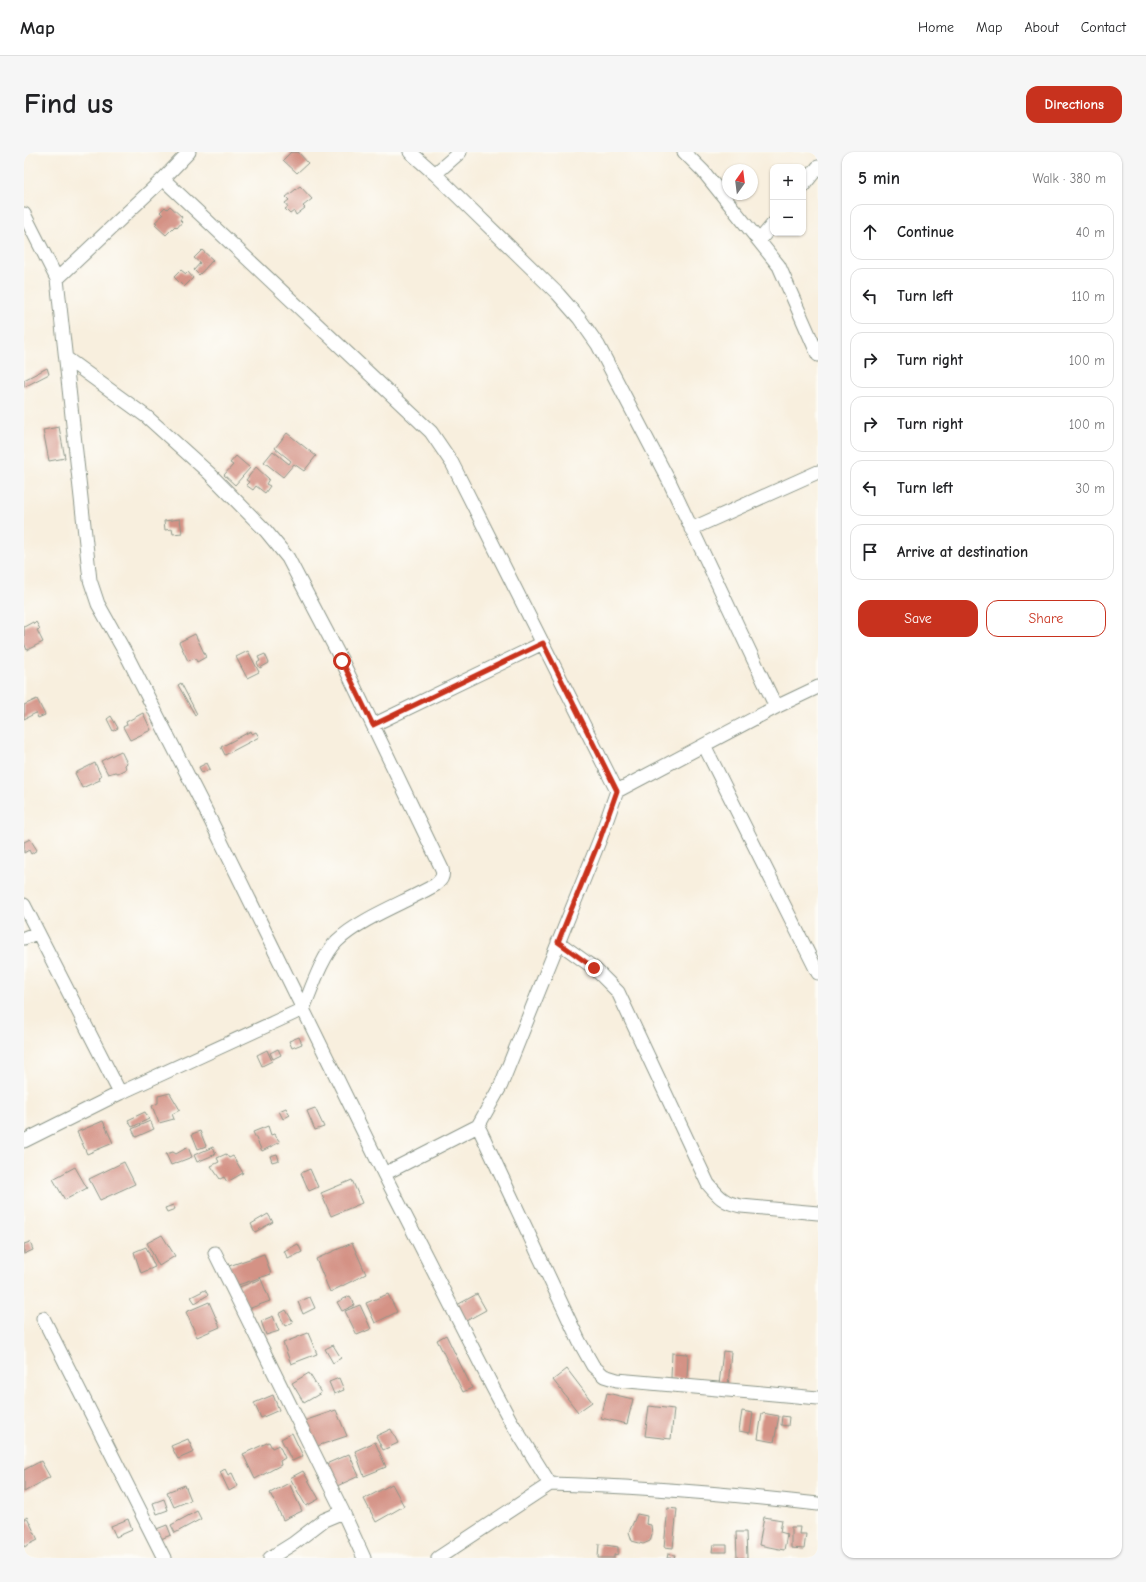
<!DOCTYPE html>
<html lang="en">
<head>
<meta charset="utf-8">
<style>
	:root { --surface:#fff; --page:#f6f6f6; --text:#202124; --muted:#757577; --line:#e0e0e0; --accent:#c8321e }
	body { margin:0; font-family:"Comic Neue",sans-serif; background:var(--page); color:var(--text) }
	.controls { position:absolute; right:12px; top:12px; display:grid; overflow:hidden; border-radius:8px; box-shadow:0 1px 3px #0004 }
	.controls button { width:36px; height:36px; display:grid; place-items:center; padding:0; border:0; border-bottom:1px solid var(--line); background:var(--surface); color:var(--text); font:20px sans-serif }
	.compass { position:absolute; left:698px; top:12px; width:36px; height:36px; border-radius:50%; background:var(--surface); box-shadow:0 1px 3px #0004; rotate:14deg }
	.stop { position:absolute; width:12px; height:12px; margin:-9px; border:3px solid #c8321e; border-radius:50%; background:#fff }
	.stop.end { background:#c8321e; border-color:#fff; box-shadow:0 1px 4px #0008 }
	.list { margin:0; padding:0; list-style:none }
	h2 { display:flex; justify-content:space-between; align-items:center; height:52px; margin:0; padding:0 16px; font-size:17px }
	h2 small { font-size:13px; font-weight:400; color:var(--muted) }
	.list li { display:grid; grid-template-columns:26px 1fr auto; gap:12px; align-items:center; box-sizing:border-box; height:56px; margin:0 8px 8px; padding:0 8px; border:1px solid var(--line); border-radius:12px }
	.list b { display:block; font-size:15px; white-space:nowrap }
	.list em { font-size:13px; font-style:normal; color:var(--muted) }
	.actions { display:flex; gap:8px; padding:12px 16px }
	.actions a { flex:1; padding:9px 0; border:1px solid var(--accent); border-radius:12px; text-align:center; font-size:14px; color:var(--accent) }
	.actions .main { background:var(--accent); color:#fff }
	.icon { flex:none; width:22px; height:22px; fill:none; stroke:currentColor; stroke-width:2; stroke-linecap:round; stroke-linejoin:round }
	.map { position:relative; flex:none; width:794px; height:1406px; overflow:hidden; border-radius:12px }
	header { display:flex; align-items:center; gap:24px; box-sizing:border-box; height:56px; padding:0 20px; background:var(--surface); border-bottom:1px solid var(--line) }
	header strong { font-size:19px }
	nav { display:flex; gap:22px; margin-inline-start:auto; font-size:14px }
	.intro { display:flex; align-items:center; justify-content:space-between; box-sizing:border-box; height:96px; padding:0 24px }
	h1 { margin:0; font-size:28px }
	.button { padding:10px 18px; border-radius:12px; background:var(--accent); color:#fff; font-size:14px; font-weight:700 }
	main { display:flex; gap:24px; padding:0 24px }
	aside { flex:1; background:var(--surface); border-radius:12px; box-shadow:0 1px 3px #0004 }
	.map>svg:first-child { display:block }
	.building { fill:#d49285 }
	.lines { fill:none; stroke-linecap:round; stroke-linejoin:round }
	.minor-casing { stroke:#8c9689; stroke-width:15 }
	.minor { stroke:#fff; stroke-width:13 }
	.route { stroke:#c8321e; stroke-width:5 }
</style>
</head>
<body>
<header>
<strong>Map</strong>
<nav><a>Home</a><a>Map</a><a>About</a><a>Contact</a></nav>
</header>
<div class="intro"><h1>Find us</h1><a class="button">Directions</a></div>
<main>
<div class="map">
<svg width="794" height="1406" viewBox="0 0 794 1406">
	<rect width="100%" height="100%" fill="#fdfcf7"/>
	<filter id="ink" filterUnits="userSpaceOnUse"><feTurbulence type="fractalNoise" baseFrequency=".025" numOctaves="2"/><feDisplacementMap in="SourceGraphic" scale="8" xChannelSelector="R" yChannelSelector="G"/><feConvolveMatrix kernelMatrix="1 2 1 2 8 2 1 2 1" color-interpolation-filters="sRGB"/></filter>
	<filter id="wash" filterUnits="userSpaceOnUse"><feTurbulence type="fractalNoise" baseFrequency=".012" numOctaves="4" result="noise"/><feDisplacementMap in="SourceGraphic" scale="16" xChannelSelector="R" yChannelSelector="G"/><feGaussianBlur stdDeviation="0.9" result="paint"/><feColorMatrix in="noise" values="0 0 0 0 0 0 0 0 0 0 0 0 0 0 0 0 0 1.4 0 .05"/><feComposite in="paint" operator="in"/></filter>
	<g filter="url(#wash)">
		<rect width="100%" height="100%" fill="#f8efde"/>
		<g id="blocks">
			<path class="building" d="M267 0H274L284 11 273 21 259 8Z
				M276 34 288 47 279 54 281 56 272 63 270 59 266 62 261 57 264 55 261 51 265 48 262 45Z
				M146 54 158 65 156 68 158 70 153 76 151 74 142 83 131 73 133 71 131 70 139 63 136 60 141 55 143 57Z
				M178 98 189 108 175 123 170 118 176 111 170 106Z
				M157 118 162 122 164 120 169 126 160 135 150 125Z
				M23 216 25 222 0 235V228Z
				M35 275 41 306 25 309 19 278Z
				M263 281 292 304 280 319 270 312 259 325 240 310 249 299 265 312 267 309 251 296Z
				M212 304 226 316 211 333 200 323 209 313 206 311Z
				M232 315 245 327 242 332 246 334 241 341 232 334 229 338 222 333 225 330 222 328Z
				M156 367 158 381 149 382 148 377 141 378 140 369Z
				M9 470 10 472 12 470 16 477 13 478 19 490 3 498 0 491V475Z
				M171 482 182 505 173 510 171 506 164 509 155 490Z
				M224 499 235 520 223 526 212 505Z
				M241 502 245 511 236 516 233 511 236 509 234 505Z
				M157 531 173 562 171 563 154 533Z
				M13 547 21 563 14 566 12 561 0 567V553Z
				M119 561 127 578 106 588 99 575 103 573 102 570Z
				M87 564 94 576 89 579 83 567Z
				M227 579 228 582 232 580 235 585 201 603 197 595Z
				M97 599 103 611 101 613 102 617 94 621 91 620 84 622 77 609Z
				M71 611 77 624 75 625 76 628 58 636 51 621Z
				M183 611 186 617 178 621 175 615Z
				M6 687 13 698 7 702 5 698 0 701V690Z
				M275 885 278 892 268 896 265 889Z
				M254 897 257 903 249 907 246 901Z
				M243 898 248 909 238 914 233 903Z
				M146 941 156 958 148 962 150 967 135 971 128 954 134 951V944Z
				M262 956 266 963 259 967 255 959Z
				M291 956 300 975 291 978 283 959Z
				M121 960 125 967 108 975 104 968Z
				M79 969 89 991 63 1002 53 980Z
				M126 969 130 977 112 985 108 977Z
				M244 974 247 983 250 982 256 990 238 999 229 980Z
				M176 979 182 994 174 997 168 982Z
				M164 995 168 1005 147 1013 142 1002 149 1000 152 1002Z
				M189 995 192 1002 173 1010 170 1003Z
				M202 1002 205 1006 209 1004 219 1021 203 1030 200 1025 196 1027 187 1014 195 1010 193 1006Z
				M253 1002 255 1008 248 1010 246 1004Z
				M100 1010 111 1032 76 1048 65 1027Z
				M51 1015 63 1036 41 1048 29 1027Z
				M286 1017 294 1035 285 1039 277 1021Z
				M328 1028 338 1051 307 1064 297 1041Z
				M149 1053 151 1057 143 1060 141 1056Z
				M244 1062 249 1070 231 1080 227 1072Z
				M138 1083 151 1104 135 1114 123 1091Z
				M6 1090 9 1098 0 1102V1092Z
				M328 1091 342 1122 306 1140 292 1107Z
				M274 1092 278 1100 264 1107 260 1099Z
				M122 1095 131 1115 117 1121 110 1100Z
				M240 1102 247 1122 211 1134 205 1114Z
				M237 1127 246 1149 224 1157 215 1135Z
				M181 1138 184 1143 171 1151 167 1145Z
				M364 1142 373 1160 351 1171 342 1151Z
				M453 1142 462 1158 442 1169 433 1153Z
				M326 1144 331 1153 318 1159 313 1150Z
				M286 1145 291 1156 279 1162 274 1150Z
				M185 1150 196 1175 173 1185 162 1160Z
				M336 1153 347 1177 333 1183 321 1159Z
				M262 1158 269 1170 261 1174 255 1162Z
				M249 1164 255 1179 242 1183 237 1169Z
				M284 1181 293 1202 267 1212 259 1191Z
				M422 1183 448 1236 439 1240 413 1188Z
				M309 1193 317 1206 309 1211 301 1197Z
				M699 1199 707 1200 704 1234 695 1233Z
				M648 1201 664 1202 663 1227 647 1226Z
				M543 1217 568 1250 554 1260 529 1228Z
				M285 1221 297 1241 280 1251 268 1231Z
				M315 1226 320 1238 310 1242 305 1230Z
				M583 1241 609 1247 603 1272 577 1266Z
				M249 1243 255 1258 237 1266 230 1251Z
				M625 1254 650 1257 647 1287 621 1284Z
				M312 1258 323 1284 290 1295 280 1269Z
				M718 1259 729 1261 726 1281 715 1279Z
				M738 1261 755 1264 750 1290 734 1287Z
				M758 1264 765 1265 764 1274 757 1273Z
				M367 1277 374 1291 359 1298 352 1284Z
				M268 1281 279 1304 268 1309 257 1287Z
				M164 1287 170 1300 154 1307 147 1294Z
				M245 1290 248 1296 255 1293 261 1306 256 1309 257 1313 231 1327 219 1302Z
				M351 1290 362 1315 340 1324 331 1299Z
				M325 1302 335 1324 313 1334 302 1312Z
				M17 1309 26 1325 0 1340V1318Z
				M201 1317 204 1323 208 1321 214 1334 205 1339 196 1320Z
				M279 1319 295 1347 282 1354 266 1326Z
				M265 1331 278 1359 259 1368 246 1341Z
				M368 1332 380 1354 352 1370 340 1347Z
				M161 1333 167 1348 150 1355 143 1340Z
				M140 1347 144 1358 133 1362 129 1351Z
				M644 1356 653 1357 649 1396 640 1395Z
				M173 1359 177 1367 151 1381 147 1373Z
				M613 1362 623 1364 622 1372 627 1373 628 1382 626 1389 619 1392 608 1389 605 1380Z
				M3 1365 14 1388 0 1395V1367Z
				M740 1365 758 1368 756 1380 763 1382 760 1398 735 1393Z
				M104 1367 108 1378 92 1385 87 1374Z
				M143 1373 147 1383 134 1388 130 1378Z
				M767 1375H776L775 1382H782L780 1397 767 1396Z
				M712 1380H722L723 1406H713Z
				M575 1392 594 1395V1402L590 1403V1406H574Z
				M689 1393H703V1400H688Z
				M644 1402 651 1403 650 1406H643Z"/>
		</g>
	</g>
	<g filter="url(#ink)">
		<use href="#blocks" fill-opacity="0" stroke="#8c9689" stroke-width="1"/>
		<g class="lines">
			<g class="minor-casing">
				<path id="minor" d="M386 0 411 22 534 142 555 166 574 193 646 331 752 555
					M660 0 679 19 755 114 794 203
					M411 22 436 0
					M139 27 407 280 428 311 593 639
					M779 34 794 15
					M0 62 33 127 66 428 74 452 102 502 186 667 279 857
					M735 89 749 72
					M33 127 139 27 165 0
					M42 206 123 265 185 321 242 379 264 406 318 509 418 717C420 725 417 728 411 733 382 750 337 766 313 789 298 804 287 838 279 857
					M667 377 794 320
					M349 573 519 491
					M680 593 794 821
					M0 753 96 941
					M0 786 13 781
					M534 790 570 816 594 840 684 1032C695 1045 700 1051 717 1054L794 1061
					M454 974 555 1189 569 1214 580 1224 593 1228 794 1246
					M0 989 96 941 279 857 360 1022 469 1236 486 1268 526 1332C616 1334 705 1342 794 1352
					M360 1022 454 974 477 933 576 687 593 639 752 555 794 535
					M191 1101 319 1360
					M19 1166 140 1406
					M246 1406 270 1391 300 1368 319 1360 340 1406
					M414 1406 526 1332"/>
			</g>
			<use href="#minor" class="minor"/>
		</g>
	</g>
	<g class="lines" filter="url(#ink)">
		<path class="route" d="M318 509 349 573 519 491 593 639 576 687 534 790 570 816"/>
	</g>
</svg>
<div class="controls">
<button>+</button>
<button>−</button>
</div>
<svg class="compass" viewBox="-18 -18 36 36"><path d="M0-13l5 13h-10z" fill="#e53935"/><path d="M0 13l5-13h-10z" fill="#757577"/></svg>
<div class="stop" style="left:318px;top:509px"></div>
<div class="stop end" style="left:570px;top:816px"></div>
</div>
<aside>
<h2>5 min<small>Walk · 380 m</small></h2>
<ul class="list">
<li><svg class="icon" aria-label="ahead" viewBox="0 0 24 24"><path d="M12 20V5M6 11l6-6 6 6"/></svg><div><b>Continue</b></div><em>40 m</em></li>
<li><svg class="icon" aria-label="left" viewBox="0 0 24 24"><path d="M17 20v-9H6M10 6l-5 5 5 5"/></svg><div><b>Turn left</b></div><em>110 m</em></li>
<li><svg class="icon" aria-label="right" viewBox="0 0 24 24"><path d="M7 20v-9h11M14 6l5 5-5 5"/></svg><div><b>Turn right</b></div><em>100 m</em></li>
<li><svg class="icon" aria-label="right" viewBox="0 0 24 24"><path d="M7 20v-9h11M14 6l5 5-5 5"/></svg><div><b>Turn right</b></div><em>100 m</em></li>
<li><svg class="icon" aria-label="left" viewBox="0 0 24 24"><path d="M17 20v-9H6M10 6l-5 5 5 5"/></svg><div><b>Turn left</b></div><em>30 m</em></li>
<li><svg class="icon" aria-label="arrive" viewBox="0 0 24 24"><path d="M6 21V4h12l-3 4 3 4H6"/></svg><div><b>Arrive at destination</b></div></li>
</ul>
<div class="actions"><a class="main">Save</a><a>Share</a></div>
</aside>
</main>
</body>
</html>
